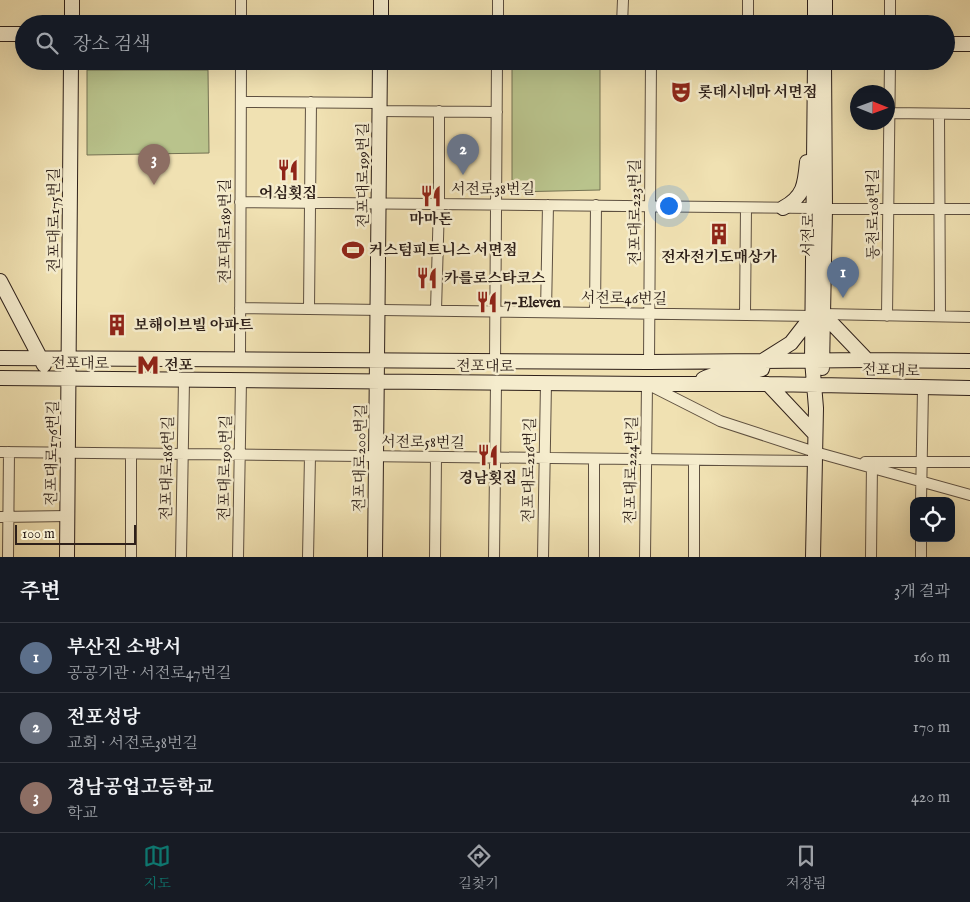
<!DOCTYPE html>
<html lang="ko">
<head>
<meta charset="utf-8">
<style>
	:root { --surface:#171b24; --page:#242831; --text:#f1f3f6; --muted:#9ea1a6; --line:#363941; --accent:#0f766e }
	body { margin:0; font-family:"IM FELL English","Noto Serif KR",serif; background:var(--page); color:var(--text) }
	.controls { position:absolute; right:15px; bottom:15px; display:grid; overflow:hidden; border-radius:10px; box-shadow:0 5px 20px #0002 }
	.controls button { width:45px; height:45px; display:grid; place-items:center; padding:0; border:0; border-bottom:1px solid var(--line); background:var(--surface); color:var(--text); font:25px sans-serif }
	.compass { position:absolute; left:850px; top:85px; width:45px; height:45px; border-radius:50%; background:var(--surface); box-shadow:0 5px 20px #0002; rotate:91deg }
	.scale { position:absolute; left:15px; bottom:12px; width:121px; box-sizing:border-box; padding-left:5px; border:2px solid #2e201a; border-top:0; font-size:14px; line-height:18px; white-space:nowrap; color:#2e201a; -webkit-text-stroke:4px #f5eccd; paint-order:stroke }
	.you { position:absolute; left:668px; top:205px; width:18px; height:18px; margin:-12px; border:4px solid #fff; border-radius:50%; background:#1a73e8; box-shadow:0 0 0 8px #1a73e833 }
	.badge { display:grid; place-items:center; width:32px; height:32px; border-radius:50%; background:var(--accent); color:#fff; font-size:16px; font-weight:700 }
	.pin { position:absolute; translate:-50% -41px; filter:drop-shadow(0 1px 2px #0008) }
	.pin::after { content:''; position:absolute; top:26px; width:18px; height:15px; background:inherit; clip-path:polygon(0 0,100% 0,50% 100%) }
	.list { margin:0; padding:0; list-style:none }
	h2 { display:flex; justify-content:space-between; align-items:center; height:65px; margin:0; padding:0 20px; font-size:21px }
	h2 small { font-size:16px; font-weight:400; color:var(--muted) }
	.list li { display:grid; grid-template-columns:32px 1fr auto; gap:15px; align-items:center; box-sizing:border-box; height:70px; padding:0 20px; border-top:1px solid var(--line) }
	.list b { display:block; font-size:19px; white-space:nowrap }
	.list p { margin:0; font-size:16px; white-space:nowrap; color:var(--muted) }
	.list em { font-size:16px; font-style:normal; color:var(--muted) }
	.icon { flex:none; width:28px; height:28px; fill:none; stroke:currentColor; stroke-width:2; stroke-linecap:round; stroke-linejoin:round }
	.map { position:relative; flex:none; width:970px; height:557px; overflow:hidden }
	.search { position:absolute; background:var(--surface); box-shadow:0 5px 20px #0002; left:15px; right:15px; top:15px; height:55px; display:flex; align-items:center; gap:12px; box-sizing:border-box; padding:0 18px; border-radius:28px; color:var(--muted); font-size:19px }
	.sheet { height:275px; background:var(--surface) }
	nav { display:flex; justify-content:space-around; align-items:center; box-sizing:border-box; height:70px; border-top:1px solid var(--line); background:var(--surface); font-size:14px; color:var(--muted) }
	nav a { display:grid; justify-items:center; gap:2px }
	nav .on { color:var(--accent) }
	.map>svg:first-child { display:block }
	.green { fill:#b9c38c; stroke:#747253 }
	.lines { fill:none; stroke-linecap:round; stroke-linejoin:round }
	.street-casing { stroke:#5e5040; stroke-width:12 }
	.secondary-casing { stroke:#2e201a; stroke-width:16 }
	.street { stroke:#f5eccd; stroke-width:10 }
	.secondary { stroke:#f5eccd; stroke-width:14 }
	.labels { text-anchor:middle; stroke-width:5; stroke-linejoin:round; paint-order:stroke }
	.poi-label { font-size:15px; font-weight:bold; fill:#2e201a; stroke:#f5eccd; text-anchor:start }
	.street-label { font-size:15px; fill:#2e201a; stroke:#f5eccd }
</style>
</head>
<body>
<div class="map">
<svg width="970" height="557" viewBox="0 0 970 557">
	<rect width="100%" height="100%" fill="#f0e1b2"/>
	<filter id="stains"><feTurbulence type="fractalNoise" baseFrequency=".004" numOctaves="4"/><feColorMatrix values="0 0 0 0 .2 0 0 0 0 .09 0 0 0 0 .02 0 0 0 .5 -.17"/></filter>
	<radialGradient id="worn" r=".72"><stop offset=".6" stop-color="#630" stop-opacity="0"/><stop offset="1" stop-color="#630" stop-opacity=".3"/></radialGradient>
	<path class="green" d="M512 66H600V190L512 192Z
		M87 70H208L209 153 87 155Z"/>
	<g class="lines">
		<g class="street-casing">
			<path id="street" d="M241 24V0
				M498 24V0
				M622 24 623 0
				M748 24V0
				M890 24V0
				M241 102 380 103
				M380 111 497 112
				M889 113 970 114
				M939 114 940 316
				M240 202 814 208
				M825 209H970
				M240 308 812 316
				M309 309 311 102
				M436 310 439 204V111
				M546 312 548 205
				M595 312 596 205
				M745 314 746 208
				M823 314 970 317
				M887 316 890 61
				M240 359 241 61
				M495 361 497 61
				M649 362 651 61
				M0 452 815 461
				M865 462H970
				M921 501 923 388
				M0 517 68 516
				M8 557 9 452
				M131 557V454
				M181 557 184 380
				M238 557 241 380
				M308 557 310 456
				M435 557 436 457
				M494 557 496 383
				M543 557 546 383
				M594 557V459
				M645 557 647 384 720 421 815 452 970 495
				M694 557V460
				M871 557 872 463
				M921 557V538"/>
		</g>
		<g class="secondary-casing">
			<path id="secondary" d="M825 0V24
				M72 24V0
				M381 24V0
				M815 24V0
				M0 34H24
				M946 44H970
				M783 208C804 197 805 184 807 162
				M0 281 44 365
				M823 314 867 360
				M0 358 649 362 867 360 970 361
				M764 360 791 343 812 316
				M822 368 825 209 824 61
				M0 378 647 384H768L970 388
				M703 379C722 369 743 376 762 369L763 365 755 362
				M768 384 815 434
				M67 557 71 61
				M375 557 380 61
				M813 557 816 408 812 360 815 61"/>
		</g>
		<use href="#street" class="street"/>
		<use href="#secondary" class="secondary"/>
	</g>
	<defs>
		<g id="theatre-bare" transform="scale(1.725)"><path d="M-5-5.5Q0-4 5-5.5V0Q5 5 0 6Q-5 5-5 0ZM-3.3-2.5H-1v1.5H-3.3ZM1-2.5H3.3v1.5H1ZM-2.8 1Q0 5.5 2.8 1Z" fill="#8f2418" stroke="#f5eccd" stroke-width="2.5" paint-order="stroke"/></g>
		<g id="restaurant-bare" transform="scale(1.725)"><path d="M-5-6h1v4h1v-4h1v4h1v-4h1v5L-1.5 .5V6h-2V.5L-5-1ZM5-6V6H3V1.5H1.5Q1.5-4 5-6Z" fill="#8f2418" stroke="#f5eccd" stroke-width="2.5" paint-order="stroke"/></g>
		<g id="building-bare" transform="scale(1.725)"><path d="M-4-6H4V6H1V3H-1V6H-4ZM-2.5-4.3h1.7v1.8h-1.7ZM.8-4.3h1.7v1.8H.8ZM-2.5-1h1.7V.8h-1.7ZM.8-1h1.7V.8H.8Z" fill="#8f2418" stroke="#f5eccd" stroke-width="2.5" paint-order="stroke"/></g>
		<g id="stadium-bare" transform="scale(1.725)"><path d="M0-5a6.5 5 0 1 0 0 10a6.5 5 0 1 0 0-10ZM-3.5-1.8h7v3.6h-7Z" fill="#8f2418" stroke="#f5eccd" stroke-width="2.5" paint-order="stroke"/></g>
		<g id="metro-bare" transform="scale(1.725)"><path d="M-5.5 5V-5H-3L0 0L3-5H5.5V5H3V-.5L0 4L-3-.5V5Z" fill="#8f2418" stroke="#f5eccd" stroke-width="2.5" paint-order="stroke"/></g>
	</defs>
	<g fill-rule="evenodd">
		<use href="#theatre-bare" x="681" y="92"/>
		<use href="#restaurant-bare" x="288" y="170"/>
		<use href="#restaurant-bare" x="431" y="196"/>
		<use href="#building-bare" x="719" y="234"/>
		<use href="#stadium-bare" x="353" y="250"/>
		<use href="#restaurant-bare" x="427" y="278"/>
		<use href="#restaurant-bare" x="487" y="302"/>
		<use href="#building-bare" x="117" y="325"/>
		<use href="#metro-bare" x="148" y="365"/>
		<use href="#restaurant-bare" x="488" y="455"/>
	</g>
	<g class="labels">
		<g class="poi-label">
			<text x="698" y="97">롯데시네마 서면점</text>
			<text x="288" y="198" text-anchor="middle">어심횟집</text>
			<text x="431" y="224" text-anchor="middle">마마돈</text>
			<text x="369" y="255">커스텀피트니스 서면점</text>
			<text x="719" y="262" text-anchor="middle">전자전기도매상가</text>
			<text x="444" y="283">카를로스타코스</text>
			<text x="504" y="307">7-Eleven</text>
			<text x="134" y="330">보해이브빌 아파트</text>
			<text x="164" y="370">전포</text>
			<text x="488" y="483" text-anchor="middle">경남횟집</text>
		</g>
		<g class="street-label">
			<text transform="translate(363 175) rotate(-90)" y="5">전포대로199번길</text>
			<text x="493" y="194">서전로38번길</text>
			<text transform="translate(635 212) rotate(-90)" y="5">전포대로223번길</text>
			<text transform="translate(873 214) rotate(-90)" y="5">동천로108번길</text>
			<text transform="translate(54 220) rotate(-90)" y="5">전포대로175번길</text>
			<text transform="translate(225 231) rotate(-90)" y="5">전포대로189번길</text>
			<text transform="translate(808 235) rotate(-89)" y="5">서전로</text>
			<text transform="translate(624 298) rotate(1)" y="5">서전로46번길</text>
			<text transform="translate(80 363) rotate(1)" y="5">전포대로</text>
			<text transform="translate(485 366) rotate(1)" y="5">전포대로</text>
			<text transform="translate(891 370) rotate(2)" y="5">전포대로</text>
			<text transform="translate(423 442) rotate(1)" y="5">서전로58번길</text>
			<text transform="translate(52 453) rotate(-89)" y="5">전포대로176번길</text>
			<text transform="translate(360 458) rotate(-89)" y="5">전포대로200번길</text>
			<text transform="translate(167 468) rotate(-89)" y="5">전포대로186번길</text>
			<text transform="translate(225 468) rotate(-89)" y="5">전포대로190번길</text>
			<text transform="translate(529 470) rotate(-89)" y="5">전포대로216번길</text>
			<text transform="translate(631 470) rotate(-89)" y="5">전포대로224번길</text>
		</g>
	</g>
	<rect width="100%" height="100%" filter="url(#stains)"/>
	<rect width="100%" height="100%" fill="url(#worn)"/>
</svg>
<div class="controls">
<button><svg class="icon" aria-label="locate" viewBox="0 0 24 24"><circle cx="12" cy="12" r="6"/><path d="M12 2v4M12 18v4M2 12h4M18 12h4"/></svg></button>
</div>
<svg class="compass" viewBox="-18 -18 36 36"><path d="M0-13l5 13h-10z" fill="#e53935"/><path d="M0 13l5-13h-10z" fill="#9ea1a6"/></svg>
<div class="scale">100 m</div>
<div class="you"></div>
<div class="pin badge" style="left:843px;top:298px;background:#5c6f8a">1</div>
<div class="pin badge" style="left:463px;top:175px;background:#6b7280">2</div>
<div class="pin badge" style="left:154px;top:185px;background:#8d6e63">3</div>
<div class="search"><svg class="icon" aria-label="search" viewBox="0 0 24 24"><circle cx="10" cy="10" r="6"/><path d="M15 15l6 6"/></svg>장소 검색</div>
</div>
<section class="sheet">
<h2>주변<small>3개 결과</small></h2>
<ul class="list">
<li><span class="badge" style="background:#5c6f8a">1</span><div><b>부산진 소방서</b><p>공공기관 · 서전로47번길</p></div><em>160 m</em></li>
<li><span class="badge" style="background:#6b7280">2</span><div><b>전포성당</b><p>교회 · 서전로38번길</p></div><em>170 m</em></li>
<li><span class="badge" style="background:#8d6e63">3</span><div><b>경남공업고등학교</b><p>학교</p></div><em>420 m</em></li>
</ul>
</section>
<nav>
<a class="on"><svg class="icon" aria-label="map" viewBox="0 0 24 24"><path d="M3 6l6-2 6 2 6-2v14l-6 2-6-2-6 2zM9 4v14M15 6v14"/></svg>지도</a>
<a><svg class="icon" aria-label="directions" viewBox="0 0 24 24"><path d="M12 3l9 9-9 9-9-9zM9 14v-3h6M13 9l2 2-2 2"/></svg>길찾기</a>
<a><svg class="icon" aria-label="saved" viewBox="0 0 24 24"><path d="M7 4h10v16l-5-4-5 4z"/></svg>저장됨</a>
</nav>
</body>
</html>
